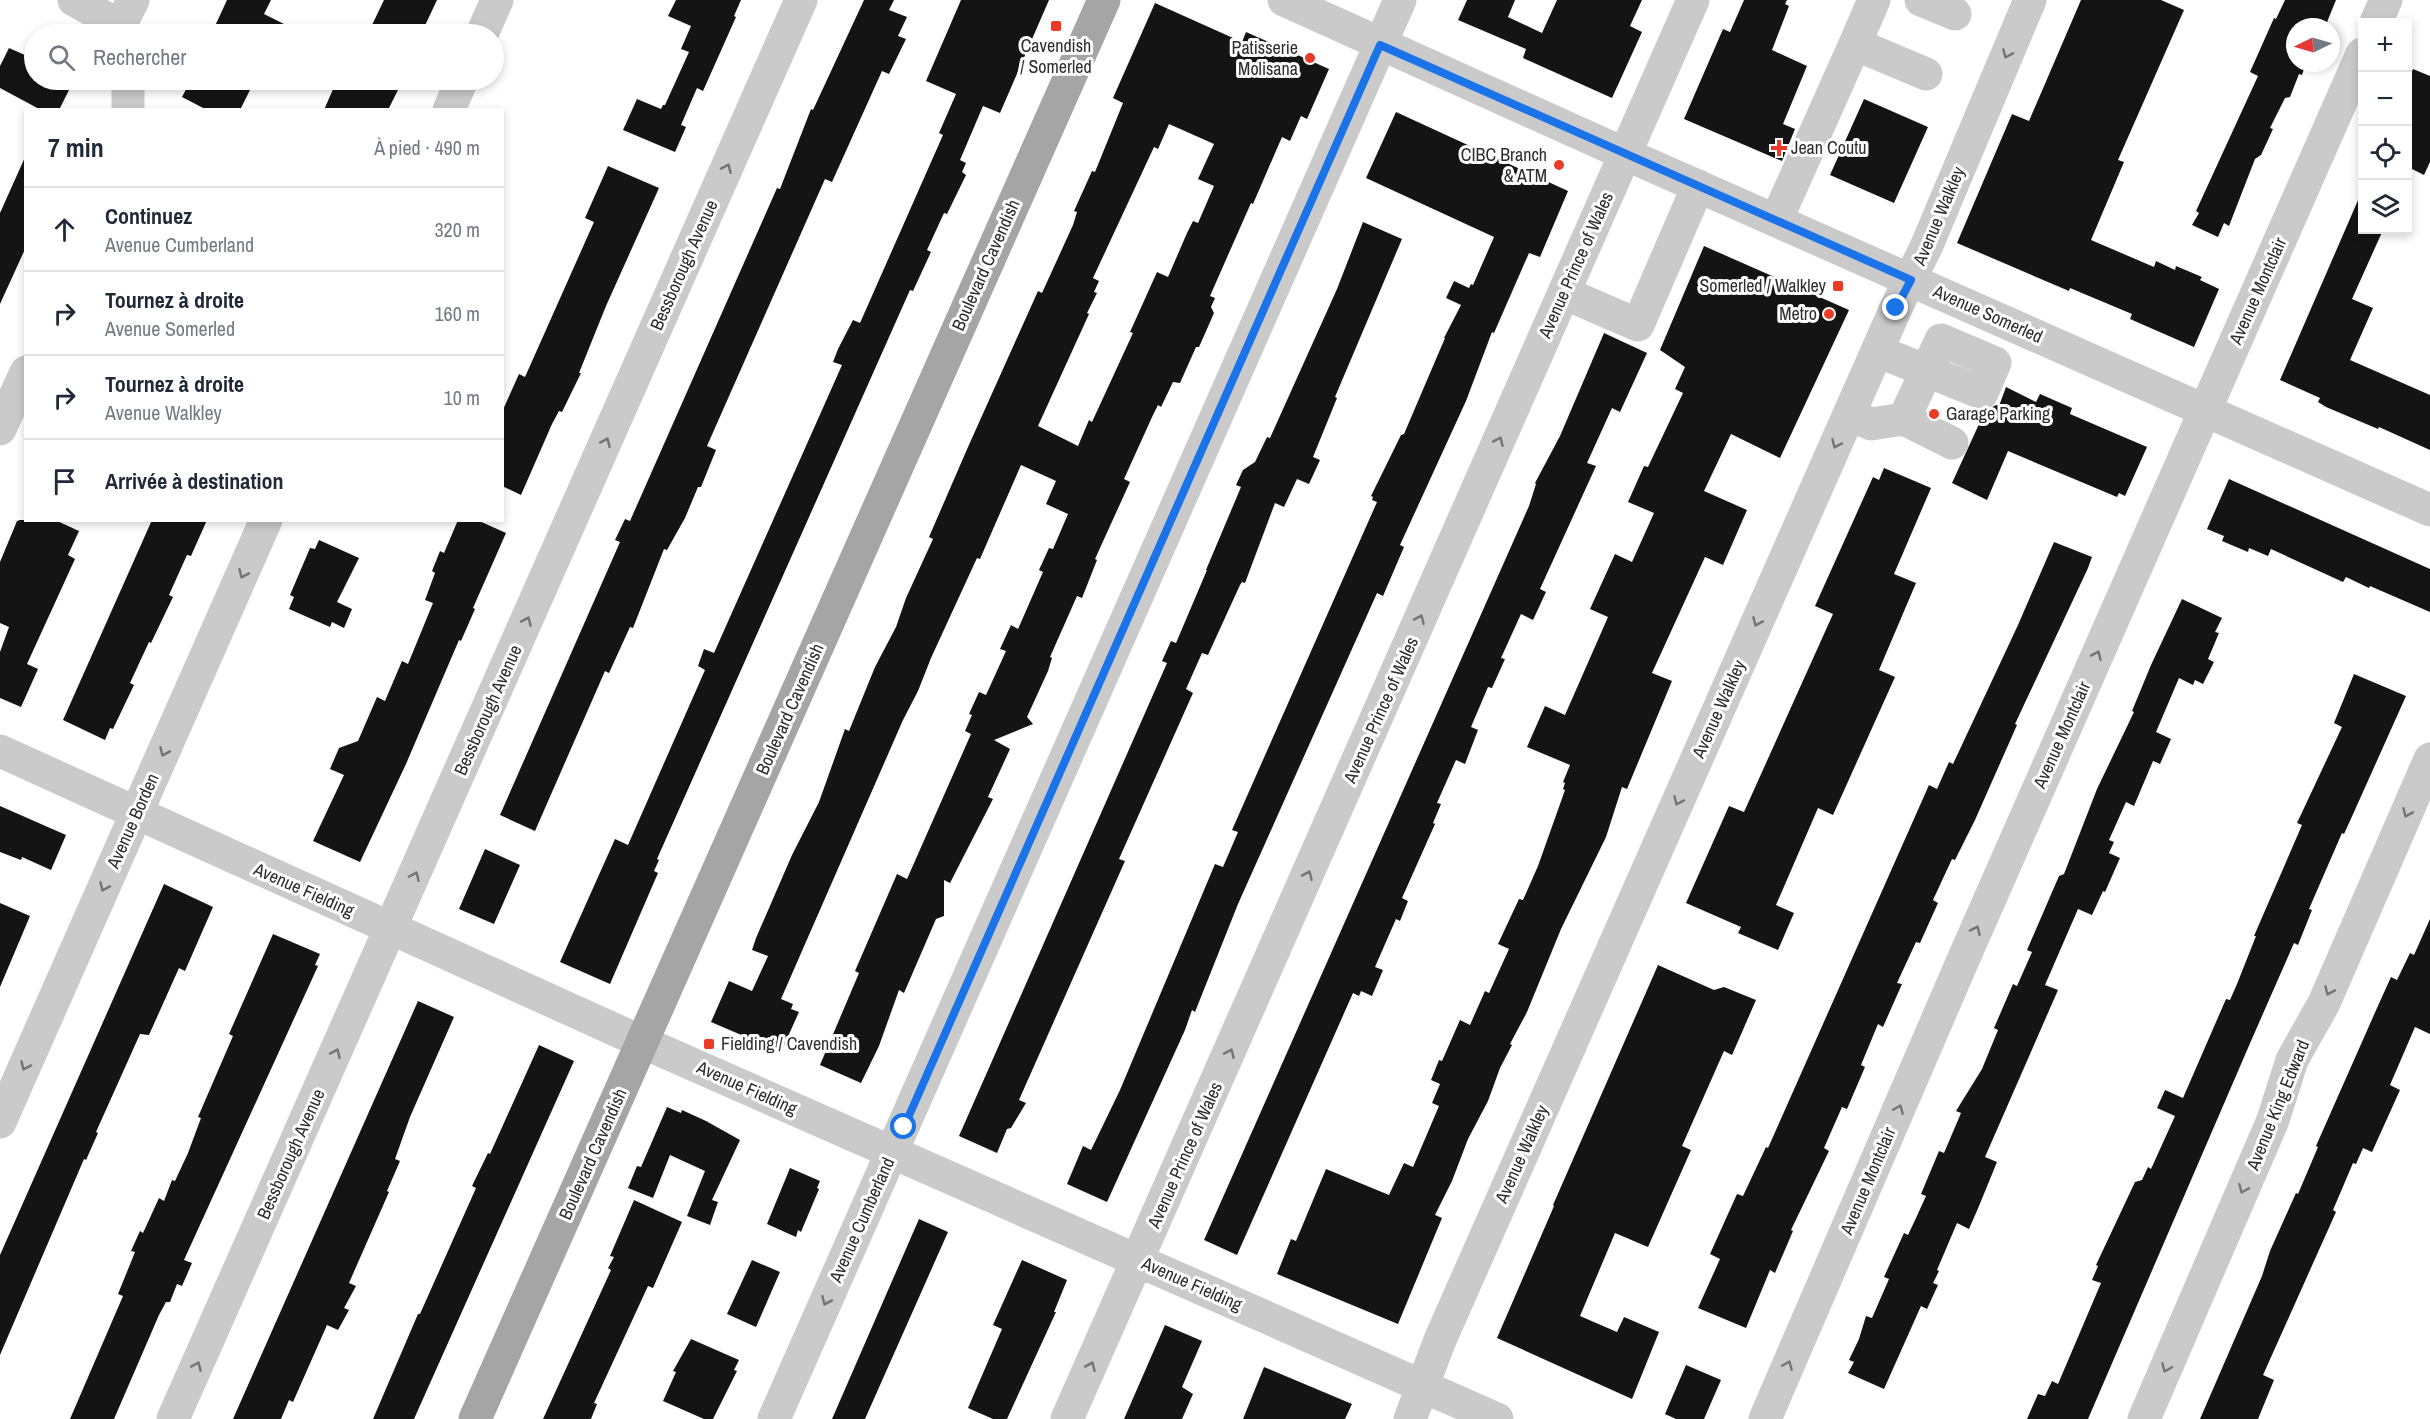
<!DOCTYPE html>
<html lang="fr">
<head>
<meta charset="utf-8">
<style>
	:root { --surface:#fff; --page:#f2f2f3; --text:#1f2937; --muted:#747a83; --line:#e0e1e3 }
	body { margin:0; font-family:"Archivo Narrow",sans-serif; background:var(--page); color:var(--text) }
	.controls { position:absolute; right:18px; top:18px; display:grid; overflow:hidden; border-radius:0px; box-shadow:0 3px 9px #0003 }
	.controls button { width:54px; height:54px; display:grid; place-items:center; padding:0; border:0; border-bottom:2px solid var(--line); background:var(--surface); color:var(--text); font:30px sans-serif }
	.compass { position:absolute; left:2286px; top:18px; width:54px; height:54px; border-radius:50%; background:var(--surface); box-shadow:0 3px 9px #0003; rotate:265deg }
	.stop { position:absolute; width:18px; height:18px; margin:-14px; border:4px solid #1a73e8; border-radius:50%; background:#fff }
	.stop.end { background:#1a73e8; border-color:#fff; box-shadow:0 2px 6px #0008 }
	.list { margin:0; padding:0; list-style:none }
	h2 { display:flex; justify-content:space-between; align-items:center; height:78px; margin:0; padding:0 24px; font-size:26px }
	h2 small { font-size:20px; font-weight:400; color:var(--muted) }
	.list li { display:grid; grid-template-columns:39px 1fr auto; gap:18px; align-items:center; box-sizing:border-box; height:84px; padding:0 24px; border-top:2px solid var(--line) }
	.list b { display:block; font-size:22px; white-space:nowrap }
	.list p { margin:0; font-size:20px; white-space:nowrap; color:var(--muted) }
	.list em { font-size:20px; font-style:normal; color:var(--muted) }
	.icon { flex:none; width:33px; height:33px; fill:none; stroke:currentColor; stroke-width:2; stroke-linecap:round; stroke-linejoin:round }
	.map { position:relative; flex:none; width:2430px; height:1419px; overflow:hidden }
	.search { position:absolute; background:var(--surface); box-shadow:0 3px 9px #0003; left:24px; top:24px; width:480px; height:66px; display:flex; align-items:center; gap:15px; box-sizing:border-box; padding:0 21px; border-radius:33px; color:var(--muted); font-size:22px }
	.panel { position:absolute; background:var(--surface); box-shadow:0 3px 9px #0003; left:24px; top:108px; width:480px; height:414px; border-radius:0px }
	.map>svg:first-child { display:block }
	.building { fill:#141414; fill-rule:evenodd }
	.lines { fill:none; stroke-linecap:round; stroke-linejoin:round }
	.minor { stroke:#cacaca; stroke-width:33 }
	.major { stroke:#a5a5a5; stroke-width:33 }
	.oneway { stroke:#747474 }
	.route { stroke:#1a73e8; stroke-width:8 }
	.poi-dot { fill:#ec3a27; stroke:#fff; stroke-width:2 }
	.labels { text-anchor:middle; stroke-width:6; stroke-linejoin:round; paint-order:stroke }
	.poi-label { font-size:18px; fill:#2d2d2d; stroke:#fff; text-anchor:end }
	.street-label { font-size:18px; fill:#2d2d2d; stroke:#fff }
</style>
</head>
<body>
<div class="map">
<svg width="2430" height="1419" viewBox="0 0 2430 1419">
	<rect width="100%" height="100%" fill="#fff"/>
	<path class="building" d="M227 0H271L264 14 304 34H214L217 28 215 26Z
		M384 0H437L421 34H392L372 25Z
		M676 0H741L734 16 736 17 703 91 697 88 681 125 686 127 675 152 623 130 637 99 661 109 663 105H665L689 52 681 49 691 26 668 16Z
		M864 0H894L889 10 907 17 898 36 906 39 889 74 882 71 832 182 825 179 707 446 716 450 701 487H698L685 518 667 550 664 549 633 628 630 627 609 673 605 671 535 831 500 815 620 542 615 540 625 519 630 521 777 188 780 189 811 109 813 110Z
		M961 0H1049L1000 113 983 106 960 160 966 163 962 172 966 175 947 214 944 213 927 250 931 252 913 291 910 290 657 859 659 860 654 871 658 873 610 984 560 962 615 839 628 845 705 670 698 666 704 649 714 653 842 365 833 362 838 349 853 320 860 323 943 135 939 133 956 94 926 81Z
		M1467 0H1515L1508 17 1542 33 1557 0H1642L1630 26 1642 32 1612 98 1523 58 1526 49 1458 20Z
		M1744 0H1787L1785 4 1789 6 1772 50 1807 66 1783 124 1795 129 1782 161 1684 119 1723 29 1730 32Z
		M2081 0H2161L2184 10 2118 160 2124 162 2091 240 2154 267 2156 261 2175 270 2176 266 2202 277 2200 280 2219 289 2194 347 2130 319 2132 314 2070 288 2069 291 1957 243 2012 114 2029 121Z
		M2285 0H2336L2325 27H2295V63H2310L2308 68 2305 66 2302 75 2299 74 2290 97 2285 98 2270 128 2273 129 2261 155 2255 159 2229 226 2224 223 2218 237 2192 225 2199 213 2196 211 2258 76 2250 72 2274 18 2276 19Z
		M1155 3 1242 42 1246 32 1329 69 1307 119 1301 116 1290 141 1282 137 1253 204 1251 203 1210 296 1215 298 1211 307 1214 313 1207 329 1199 347H1196L1180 383 1173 382 1161 407 1158 405 1153 415 1124 479 1130 482 1095 559 1097 560 1082 598 1077 596 1050 657 1052 658 1048 671 1027 717 1033 724 994 740 1010 749 988 797 993 799 950 883 944 880V916L936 919 904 993 899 990 879 1046 861 1083 820 1065 859 973 855 971 897 874 907 879 971 734 965 731 972 715 969 714 979 692 986 695 1006 651 1000 649 1011 625 1018 629 1043 572 1039 570 1049 548 1053 549 1068 514 1046 504 1056 481 1021 465 980 559 977 558 931 658 918 691 903 720 781 999 793 1004 791 1009 799 1012 781 1052 711 1022 729 981 752 991 768 956 752 950 756 938 792 855 819 802 845 729 849 731 875 667 896 627 906 598 933 539 929 537 968 447 1038 291 1042 293 1073 225 1077 212 1074 211 1092 171 1095 172 1123 103 1113 98ZM1169 124 1214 144 1198 179 1214 186 1198 223 1193 221 1187 233 1168 277 1157 272 1130 332 1133 333 1092 422 1089 420 1078 446 1038 426 1089 314 1087 313 1097 293 1094 292 1099 281 1093 278 1154 147 1158 149Z
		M9 48 34 59V80H74L59 110H41L0 88V66Z
		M2413 69 2430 76V162L2424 175 2408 167V82Z
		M191 80H255L240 110H207L182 97Z
		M337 80H403L388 110H324Z
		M1864 99 1928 127 1894 203 1830 175Z
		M1396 112 1568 191 1540 257 1529 253 1494 333 1492 332 1466 401 1400 545 1404 547 1383 596 1377 593 1238 904 1195 1012 1192 1010 1185 1030 1107 1202 1067 1184 1083 1146 1091 1150 1120 1090 1215 864 1223 867 1238 832 1232 830 1377 502 1372 500 1373 497 1371 496 1401 435 1404 434 1445 338H1444L1461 305 1446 298 1454 281 1469 288 1471 284 1473 285 1494 237 1366 178Z
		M26 155V247L0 304V213Z
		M608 166 659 188 606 306 579 373H581L562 412 559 411 552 424 521 495 502 486V412L519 374 525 377 594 222 585 218Z
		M2362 191V230H2383L2352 299 2373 308 2350 360 2430 395V450L2379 427 2378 429 2326 407 2318 402 2320 398 2280 380Z
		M1363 222 1402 239 1335 397 1337 398 1313 457 1320 460 1309 484 1297 479 1284 507 1275 503 1245 583 1242 582 1240 585 1208 655 1202 653 1186 689 1193 693 1119 859 1125 861 1019 1100 1026 1103 1011 1128 1007 1129 997 1153 959 1136 1167 663 1162 661 1171 641 1176 643 1207 570H1206L1241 487 1236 485 1243 470 1255 462 1267 437 1270 438 1337 289Z
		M1704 246 1849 310 1780 458 1731 434 1704 491 1747 510 1723 565 1705 557 1652 673 1672 681 1627 789 1622 787 1606 837 1561 929 1527 1012 1510 1044 1512 1045 1500 1068 1488 1101 1468 1139 1452 1181 1435 1215 1442 1218 1398 1324 1277 1274 1291 1239 1296 1241 1326 1169 1389 1195 1404 1163 1413 1167 1439 1106 1432 1103 1440 1084 1431 1080 1439 1060 1442 1061 1460 1020 1470 1025 1485 991 1489 993 1509 949 1498 944 1519 899 1523 900 1538 866 1565 790 1563 789 1565 783 1563 782 1570 765 1527 747 1545 706 1565 715 1608 617 1590 609 1615 554 1632 562 1654 513 1628 502 1644 466 1648 467 1683 393 1675 389 1685 367 1660 350Z
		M1604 333 1647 353 1620 412 1612 408 1587 463 1596 466 1540 589 1546 592 1533 620 1521 614 1501 658 1505 659 1492 688 1488 687 1471 727 1478 730 1465 764 1456 760 1437 803 1441 804 1433 823 1435 824 1402 898 1408 901 1400 921 1396 919 1375 967 1383 970 1372 996 1361 991 1359 996 1353 993 1237 1255 1204 1240 1529 506 1536 484 1535 483 1560 436Z
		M2006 387 2036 402 2040 394 2072 408 2070 414 2147 447 2125 496 2119 493 2117 497 2008 451 1987 500 1952 483 1985 411 1996 405 1999 406Z
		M1884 468 1931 488 1894 574 1916 583 1879 670 1895 677 1833 815 1818 808 1776 905 1794 913 1778 950 1738 933 1741 927 1686 903 1729 806 1744 812 1833 614 1815 606 1873 477 1879 480Z
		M2229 479 2430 569V612L2370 586 2369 588 2346 577 2343 582 2271 549 2268 556 2249 548 2248 552 2222 541 2224 536 2207 529Z
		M20 520H55L79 531 68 555 75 559 27 664 38 669 21 707 0 698V652L9 627 0 623V562L17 521Z
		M152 520H207L191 556 187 555 169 595 173 597 151 643 149 642 130 683 134 685 113 729 110 728 105 740 63 720Z
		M458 520H477L506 533 473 608 475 609 461 641 459 640 406 764 360 862 313 841 344 775 330 769 339 748 358 741 377 697 385 701 402 661 408 664 433 603 425 600 435 573 432 571 440 551 444 553Z
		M319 540 359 558 337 602 352 609 344 628 332 622 330 627 289 609 294 597 290 595 310 548 315 549Z
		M2054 542 2092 557 2088 568 2015 724 2017 725 1975 820 1955 860 1952 859 1933 900 1938 903 1920 943 1916 942 1897 983 1902 984 1883 1027 1878 1024 1861 1065 1865 1067 1847 1109 1842 1107 1824 1148 1829 1151 1791 1230 1793 1231 1775 1273 1770 1270 1746 1328 1698 1308 1720 1259 1710 1254 1737 1194 1743 1196 1766 1147 1768 1148 1929 785 1937 789 1949 762 1953 764 2018 625Z
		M2182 599 2222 618 2215 632 2219 633 2208 659 2214 662 2203 684 2195 680 2193 685 2179 678 2156 732 2171 739 2160 764 2153 761 2134 806 2126 802 2109 840 2114 842 2109 853 2120 858 2105 892 2103 891 2092 915 2078 909 2045 985 2058 990 1985 1157 1997 1162 1979 1206 1969 1229 1957 1223 1937 1270 1939 1271 1933 1283 1938 1285 1927 1309 1921 1306 1884 1389 1848 1373 1854 1362 1849 1360 1859 1339 1866 1316 1872 1318 1889 1279 1884 1277 1904 1233 1908 1235 1916 1218 1926 1196 1921 1194 1939 1151 1944 1153 1961 1113 1956 1111 1982 1069 1998 1030 1994 1028 2013 984 2017 986 2032 952 2027 950 2059 876 2064 874 2097 789 2134 712 2132 711 2151 665Z
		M2354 674 2406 696 2354 812 2344 834 2342 833 2309 909 2312 910 2298 945 2294 943 2251 1041 2088 1419H2027L2038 1394 2045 1396 2052 1381 2058 1384 2101 1283 2092 1280 2098 1266 2096 1265 2135 1182 2142 1180 2148 1167 2151 1169 2175 1116 2157 1108 2165 1090 2183 1098 2226 999 2230 1000 2237 984 2256 936H2254L2302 825 2297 823 2342 727 2334 723Z
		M0 806 66 835 51 870 22 857 21 860 0 852Z
		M485 849 520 865 494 924 459 909Z
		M164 884 213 907 185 971 179 968 149 1035 140 1034 96 1132 98 1133 86 1160 84 1159 0 1355V1255Z
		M0 903 30 916 0 987Z
		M2430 919V1034L2415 1027 2390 1085 2400 1090 2372 1152 2363 1148 2356 1164 2353 1163 2333 1210 2336 1212 2263 1375 2274 1380 2258 1419H2200L2262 1276 2270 1251 2296 1193 2298 1194 2318 1147 2316 1146 2377 1008 2391 977 2397 980 2410 953 2414 955Z
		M273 934 320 954 315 965 318 966 184 1260 192 1263 182 1286 177 1284 170 1302H166L159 1315 114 1419H70L123 1296 118 1294 135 1252 131 1251 140 1231 143 1233 159 1198 164 1201 172 1180 175 1181 188 1153 201 1118 198 1117 233 1036 229 1034Z
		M1658 965 1714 990 1724 987 1756 1000 1732 1055 1724 1051 1682 1146 1691 1150 1648 1247 1615 1233 1580 1316 1617 1332 1624 1317 1659 1332 1632 1399 1497 1338 1554 1206 1553 1205Z
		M418 1001 454 1017 410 1117 395 1159 400 1161 387 1191 389 1192 349 1283 356 1286 344 1308 349 1310 338 1330 327 1325 293 1402 289 1400 281 1419H233Z
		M539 1045 574 1061 414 1419H373L418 1314H420L476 1188 472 1186 488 1153 490 1154Z
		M667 1107 681 1113 682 1110 706 1121 740 1140 712 1200 718 1202 710 1225 687 1216 705 1171 670 1155 653 1198 628 1188 637 1166 641 1167Z
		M790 1168 820 1181 817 1188 819 1189 801 1232 798 1230 796 1237 767 1224Z
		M634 1200 682 1222 653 1288 648 1286 594 1403 597 1404 591 1419H543L611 1270 608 1268 614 1257 610 1256Z
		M919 1219 948 1232 865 1419H832Z
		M752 1260 780 1272 756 1327 727 1314Z
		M1022 1260 1067 1280 1054 1312H1056L1007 1419H993L968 1408 1002 1329 993 1325Z
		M1165 1325 1202 1341 1182 1387 1193 1394 1182 1419H1124Z
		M691 1339 739 1360 734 1370 737 1371 713 1419H704L663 1401 676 1372 673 1371Z
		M1686 1365 1721 1380 1704 1419H1676L1665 1414Z
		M1264 1367 1352 1404 1345 1419H1243Z"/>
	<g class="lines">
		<path class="minor" d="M74 0 120 26
			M1284 0 1625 154 2430 510
			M1921 0 1955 14
			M2376 22 2386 0
			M121 34 120 26 133 0
			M482 34 497 0
			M1855 44 1874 0
			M128 80V110
			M449 110 462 80
			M1776 221 1855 44 1926 74
			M1564 293 1638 325 1698 186
			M1849 414 1871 424 1904 419 1941 340 1995 363 1982 393 1877 351
			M1904 419 1952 443
			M0 429 26 372
			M0 751 642 1042 1497 1419
			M0 1122 266 520
			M173 1419 801 0
			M774 1419 1400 0
			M1067 1419 1693 0
			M1410 1419 1440 1340 1896 308 1927 245 2030 0
			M1765 1419 1963 960 2362 54
			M2144 1419 2273 1120 2292 1060 2324 1003 2430 759"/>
		<path class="major" d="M475 1419 1104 0"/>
	</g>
	<defs><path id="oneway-chevron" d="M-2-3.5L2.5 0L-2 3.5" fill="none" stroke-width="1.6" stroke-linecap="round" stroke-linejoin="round" transform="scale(1.5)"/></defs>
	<g class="oneway">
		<use href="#oneway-chevron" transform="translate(2007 54) rotate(113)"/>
		<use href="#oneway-chevron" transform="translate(727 168) rotate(-66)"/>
		<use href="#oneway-chevron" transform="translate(1499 441) rotate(-66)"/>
		<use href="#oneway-chevron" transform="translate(606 442) rotate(-66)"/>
		<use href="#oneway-chevron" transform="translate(1836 444) rotate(114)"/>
		<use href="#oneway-chevron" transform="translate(243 574) rotate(114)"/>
		<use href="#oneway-chevron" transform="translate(1420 619) rotate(-66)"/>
		<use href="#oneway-chevron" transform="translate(527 621) rotate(-66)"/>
		<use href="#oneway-chevron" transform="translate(1757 622) rotate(114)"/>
		<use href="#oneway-chevron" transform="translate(2097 655) rotate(-66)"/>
		<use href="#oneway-chevron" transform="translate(164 752) rotate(114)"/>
		<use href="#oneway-chevron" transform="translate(1678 801) rotate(114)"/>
		<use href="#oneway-chevron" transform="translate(2407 813) rotate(114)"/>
		<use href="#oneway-chevron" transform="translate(1308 875) rotate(-66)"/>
		<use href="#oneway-chevron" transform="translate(415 876) rotate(-66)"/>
		<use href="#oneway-chevron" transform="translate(104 887) rotate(114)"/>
		<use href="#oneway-chevron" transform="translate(1976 930) rotate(-66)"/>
		<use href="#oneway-chevron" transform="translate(2329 991) rotate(114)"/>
		<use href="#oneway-chevron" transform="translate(336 1053) rotate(-66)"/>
		<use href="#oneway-chevron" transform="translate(1230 1053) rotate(-66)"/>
		<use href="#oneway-chevron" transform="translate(25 1066) rotate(114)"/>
		<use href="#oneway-chevron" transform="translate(1899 1109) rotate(-67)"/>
		<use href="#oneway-chevron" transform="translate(2243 1189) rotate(113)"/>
		<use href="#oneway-chevron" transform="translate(826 1301) rotate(114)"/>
		<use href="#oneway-chevron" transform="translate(1788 1365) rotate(-67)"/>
		<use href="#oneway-chevron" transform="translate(197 1366) rotate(-66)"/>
		<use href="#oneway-chevron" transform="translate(1091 1366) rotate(-66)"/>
		<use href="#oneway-chevron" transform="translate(2166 1368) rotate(113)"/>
	</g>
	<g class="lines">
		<path class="route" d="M904 1127 1380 45 1911 280 1896 308"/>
	</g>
	<g class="poi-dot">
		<rect x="1050" y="20" width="12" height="12" rx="3"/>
		<circle cx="1310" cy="58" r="6"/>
		<path d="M1776 139h6v6h6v6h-6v6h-6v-6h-6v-6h6z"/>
		<circle cx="1559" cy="165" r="6"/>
		<rect x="1832" y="280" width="12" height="12" rx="3"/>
		<circle cx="1829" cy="314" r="6"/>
		<circle cx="1934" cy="414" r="6"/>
		<rect x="703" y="1038" width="12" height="12" rx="3"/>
	</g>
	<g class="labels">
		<g class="poi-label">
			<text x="1056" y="52" text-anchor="middle">Cavendish<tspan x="1056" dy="21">/ Somerled</tspan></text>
			<text x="1298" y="54">Patisserie<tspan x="1298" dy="21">Molisana</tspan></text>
			<text x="1791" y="154" text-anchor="start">Jean Coutu</text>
			<text x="1547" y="161">CIBC Branch<tspan x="1547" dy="21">&amp; ATM</tspan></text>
			<text x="1826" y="292">Somerled / Walkley</text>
			<text x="1817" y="320">Metro</text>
			<text x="1946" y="420" text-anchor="start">Garage Parking</text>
			<text x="721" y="1050" text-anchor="start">Fielding / Cavendish</text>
		</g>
		<g class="street-label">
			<text transform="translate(1939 216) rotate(-67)" y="6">Avenue Walkley</text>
			<text transform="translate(684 265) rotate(-66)" y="6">Bessborough Avenue</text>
			<text transform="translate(986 265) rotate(-66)" y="6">Boulevard Cavendish</text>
			<text transform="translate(1576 265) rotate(-66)" y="6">Avenue Prince of Wales</text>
			<text transform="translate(2258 291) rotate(-66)" y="6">Avenue Montclair</text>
			<text transform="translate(1988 314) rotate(24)" y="6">Avenue Somerled</text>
			<text transform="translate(790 709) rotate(-66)" y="6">Boulevard Cavendish</text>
			<text transform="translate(1719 709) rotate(-66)" y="6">Avenue Walkley</text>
			<text transform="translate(488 710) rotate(-66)" y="6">Bessborough Avenue</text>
			<text transform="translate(1381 710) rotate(-66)" y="6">Avenue Prince of Wales</text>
			<text transform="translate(2062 735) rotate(-66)" y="6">Avenue Montclair</text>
			<text transform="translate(133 821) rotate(-66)" y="6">Avenue Borden</text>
			<text transform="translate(304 890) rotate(24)" y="6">Avenue Fielding</text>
			<text transform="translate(747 1088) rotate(24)" y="6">Avenue Fielding</text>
			<text transform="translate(2278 1105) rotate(-68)" y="6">Avenue King Edward</text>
			<text transform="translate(291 1154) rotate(-66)" y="6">Bessborough Avenue</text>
			<text transform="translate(593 1154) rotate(-66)" y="6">Boulevard Cavendish</text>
			<text transform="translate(1522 1154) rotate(-66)" y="6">Avenue Walkley</text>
			<text transform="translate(1185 1155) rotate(-66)" y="6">Avenue Prince of Wales</text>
			<text transform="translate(1868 1181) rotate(-67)" y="6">Avenue Montclair</text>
			<text transform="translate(862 1220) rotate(-66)" y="6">Avenue Cumberland</text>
			<text transform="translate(1192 1284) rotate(24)" y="6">Avenue Fielding</text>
		</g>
	</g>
</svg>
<div class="controls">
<button>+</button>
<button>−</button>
<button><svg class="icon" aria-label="locate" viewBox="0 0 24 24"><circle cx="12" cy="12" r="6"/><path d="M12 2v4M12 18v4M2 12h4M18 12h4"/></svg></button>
<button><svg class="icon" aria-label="layers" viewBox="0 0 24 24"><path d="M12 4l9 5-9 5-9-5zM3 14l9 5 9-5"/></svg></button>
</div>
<svg class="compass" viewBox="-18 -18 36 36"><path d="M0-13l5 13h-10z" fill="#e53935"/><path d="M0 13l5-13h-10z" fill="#747a83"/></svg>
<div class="stop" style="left:904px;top:1127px"></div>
<div class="stop end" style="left:1896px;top:308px"></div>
<div class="search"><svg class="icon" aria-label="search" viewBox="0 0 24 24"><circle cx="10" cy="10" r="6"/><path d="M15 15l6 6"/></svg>Rechercher</div>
<section class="panel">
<h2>7 min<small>À pied · 490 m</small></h2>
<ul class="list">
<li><svg class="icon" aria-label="ahead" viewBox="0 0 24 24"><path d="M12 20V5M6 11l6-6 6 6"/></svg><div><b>Continuez</b><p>Avenue Cumberland</p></div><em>320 m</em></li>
<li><svg class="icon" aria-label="right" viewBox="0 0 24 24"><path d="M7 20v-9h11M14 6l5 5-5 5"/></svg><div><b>Tournez à droite</b><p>Avenue Somerled</p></div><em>160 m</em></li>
<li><svg class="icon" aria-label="right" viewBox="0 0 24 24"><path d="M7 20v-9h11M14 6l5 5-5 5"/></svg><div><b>Tournez à droite</b><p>Avenue Walkley</p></div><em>10 m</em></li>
<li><svg class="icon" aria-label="arrive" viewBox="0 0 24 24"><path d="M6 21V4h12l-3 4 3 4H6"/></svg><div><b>Arrivée à destination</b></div></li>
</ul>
</section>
</div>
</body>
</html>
